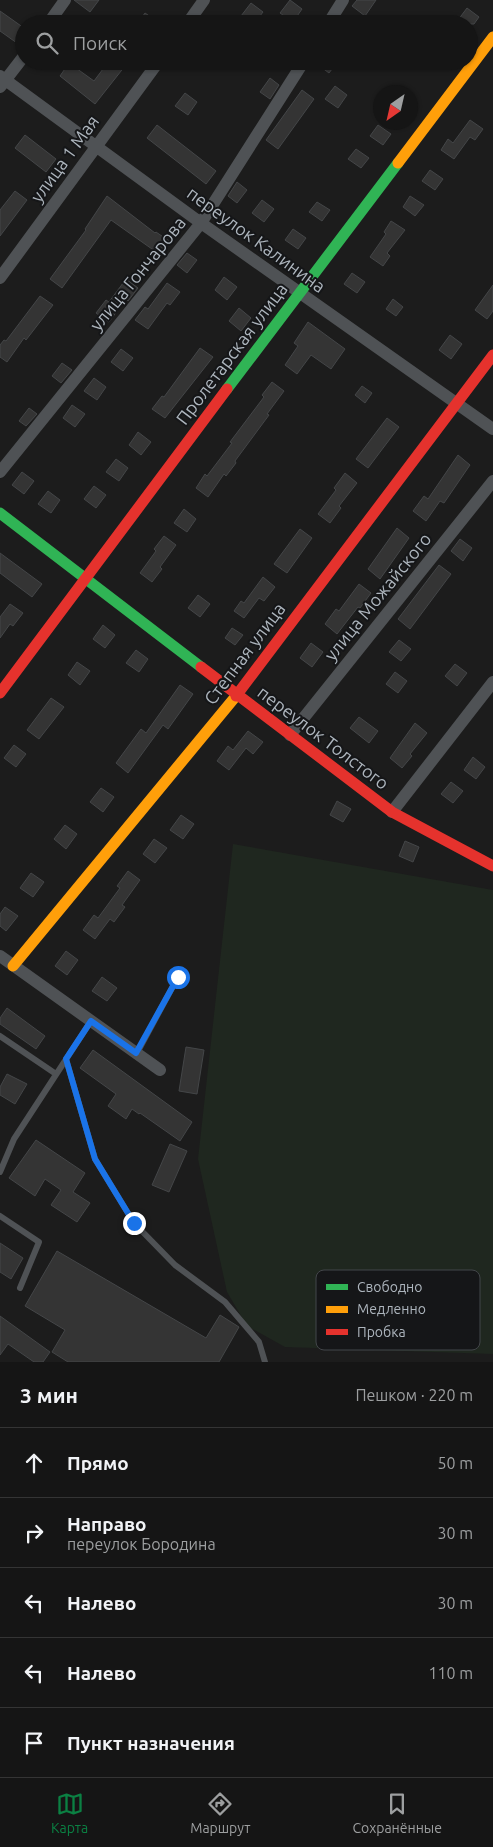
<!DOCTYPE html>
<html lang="ru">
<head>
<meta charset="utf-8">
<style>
	:root { --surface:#151515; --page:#1e1e1e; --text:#f1f3f6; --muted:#9d9fa0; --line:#343434; --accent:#0b8043 }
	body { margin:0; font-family:Ubuntu,sans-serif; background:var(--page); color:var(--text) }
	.compass { position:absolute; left:373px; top:85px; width:45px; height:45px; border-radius:50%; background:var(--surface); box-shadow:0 1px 4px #0004; rotate:214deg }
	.stop { position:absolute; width:15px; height:15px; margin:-11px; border:4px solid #1a73e8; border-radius:50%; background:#fff }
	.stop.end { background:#1a73e8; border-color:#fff; box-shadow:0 1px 5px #0008 }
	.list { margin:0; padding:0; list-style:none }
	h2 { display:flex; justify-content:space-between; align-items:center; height:65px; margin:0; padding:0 20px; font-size:21px }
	h2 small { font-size:16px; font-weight:400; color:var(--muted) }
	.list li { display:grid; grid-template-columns:32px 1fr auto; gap:15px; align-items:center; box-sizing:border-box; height:70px; padding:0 20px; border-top:1px solid var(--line) }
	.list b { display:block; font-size:19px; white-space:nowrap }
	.list p { margin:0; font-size:16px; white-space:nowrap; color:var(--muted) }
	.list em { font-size:16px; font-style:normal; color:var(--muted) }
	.icon { flex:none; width:28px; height:28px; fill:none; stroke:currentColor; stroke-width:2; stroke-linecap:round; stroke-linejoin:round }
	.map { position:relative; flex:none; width:493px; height:1362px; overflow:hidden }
	.search { position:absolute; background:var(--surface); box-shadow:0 1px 4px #0004; left:15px; right:15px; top:15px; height:55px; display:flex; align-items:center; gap:12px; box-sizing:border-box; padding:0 18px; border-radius:28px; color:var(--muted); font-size:19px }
	.sheet { height:415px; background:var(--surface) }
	nav { display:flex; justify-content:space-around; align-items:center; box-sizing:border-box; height:70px; border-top:1px solid var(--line); background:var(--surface); font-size:14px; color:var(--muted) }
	nav a { display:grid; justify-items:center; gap:2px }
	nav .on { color:var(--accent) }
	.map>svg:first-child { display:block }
	.green { fill:#1f271f }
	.building { fill:#343434; stroke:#444648 }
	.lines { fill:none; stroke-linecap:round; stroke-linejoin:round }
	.lane { stroke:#4f5255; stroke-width:6 }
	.street { stroke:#4f5255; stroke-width:12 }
	.fast { stroke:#30b455; stroke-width:11 }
	.slow { stroke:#ff9f0a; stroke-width:11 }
	.jam { stroke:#e5322d; stroke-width:11 }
	.route { stroke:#1a73e8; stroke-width:6 }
	.labels { text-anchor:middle; stroke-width:4; stroke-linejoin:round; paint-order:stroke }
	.street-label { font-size:18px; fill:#adb5bd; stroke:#151618 }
	.key { fill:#151618; stroke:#43464a; stroke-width:1 }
	.key-label { font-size:14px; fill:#adb5bd }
</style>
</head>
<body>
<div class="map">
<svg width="493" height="1362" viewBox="0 0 493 1362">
	<rect width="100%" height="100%" fill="#1c1c1c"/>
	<path class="green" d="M233 844 493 890V1354L285 1347 247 1326 227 1292 198 1159Z"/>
	<path class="building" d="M74 0H99L90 12Z
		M290 0 302 9 293 22 280 13Z
		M357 0H376L365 16 352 6Z
		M251 3 263 12 254 24 241 16Z
		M467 8 479 17 474 24H455Z
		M0 11 24 28V48L0 31Z
		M145 13 161 24H137Z
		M109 61H119L125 66 95 104 60 76 69 63 94 81Z
		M313 61H338L329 73Z
		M270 78 279 85 270 99 260 92Z
		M335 86 347 95 338 108 325 99Z
		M302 90 314 99 278 149 266 140Z
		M185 93 197 102 188 115 175 106Z
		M470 120 483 129 475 140 470 137 454 159 441 150 448 139 453 143Z
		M157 125 216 171 206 184 147 138Z
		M378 125 391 134 383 145 370 136Z
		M25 135 56 159 46 172 15 148Z
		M356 149 369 158 361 168 348 159Z
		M430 170 443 179 435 190 422 181Z
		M237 182 247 190 237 203 228 196Z
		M15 191 27 200 0 236V210Z
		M107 196 155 233 156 232 169 241 159 254 111 220 62 288 50 279 86 230 85 229Z
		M410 196 424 205 415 216 403 207Z
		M262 200 274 209 264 222 252 213Z
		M317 202 330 210 322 221 309 212Z
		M391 221 405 230 387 253 390 256 383 266 370 257 386 234 384 232Z
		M293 229 306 238 298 249 285 240Z
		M187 253 197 260 187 273 177 265Z
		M352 273 365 282 357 293 344 284Z
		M224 277 237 287 227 300 215 290Z
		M126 279 138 288 128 301 126 299 109 322 96 313 106 300 109 302Z
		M167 283 180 292 170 305 167 303 148 329 135 320 145 307 148 309Z
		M493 285V311L487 319 475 310Z
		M40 296 53 305 26 340 24 338 7 362 0 357V345L4 340 6 341Z
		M393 299 403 307 396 316 386 309Z
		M239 308 251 318 241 331 229 321Z
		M308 322 345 349 331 369 311 355 297 374 285 365 298 346 294 343Z
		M450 335 462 344 451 359 439 350Z
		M200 348 213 357 165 418 152 409 162 396 164 397Z
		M121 349 133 358 123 371 111 362Z
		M62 363 72 370 61 383 52 376Z
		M94 378 106 387 97 400 84 391Z
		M272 382 284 391 267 414 269 415 235 461 236 463 226 476 224 474 208 497 196 488 205 474 207 476 232 443 230 442 264 397 262 395Z
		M362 386 372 393 365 403 355 395Z
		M72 405 85 414 75 427 63 418Z
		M29 408 37 414 26 426 19 421Z
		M387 418 399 427 368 468 356 459Z
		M138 432 151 442 141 455 129 445Z
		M458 455 470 465 444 503 440 501 426 521 413 511 424 496 428 499Z
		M116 459 128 468 119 481 106 472Z
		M22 472 34 481 24 494 12 485Z
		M345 473 357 483 339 506 341 508 330 523 318 514 336 490 334 488Z
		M94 486 106 495 96 508 84 499Z
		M48 491 60 500 51 513 38 504Z
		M184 509 196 519 187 532 174 523Z
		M397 528 409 538 380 579 368 569Z
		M300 529 312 538 287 573 274 564Z
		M164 536 176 545 160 567 162 569 152 582 140 573 156 551 154 549Z
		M460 539 472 548 463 561 451 551Z
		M0 553 42 584 32 597 0 573Z
		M439 565 451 574 410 629 398 619Z
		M263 577 275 587 264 601 259 598 244 618 234 611 241 601 244 603Z
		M359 584 371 593 360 608 358 607 337 634 325 624 336 609 339 611Z
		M198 595 210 604 200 617 188 608Z
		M10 604 23 613 13 626 10 624 0 638V617Z
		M103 625 115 635 105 648 93 639Z
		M232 628 243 635 235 645 225 638Z
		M399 640 411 649 401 661 389 652Z
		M311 643 323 652 312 667 300 658Z
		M136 650 148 659 139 672 126 663Z
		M77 662 90 671 80 685 68 675Z
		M455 664 467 673 457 686 445 676Z
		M395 672 407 681 398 693 386 684Z
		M180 685 193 694 168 729 163 725 128 773 116 763 141 729 146 733Z
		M51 698 64 707 39 739 27 730Z
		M359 717 378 731 369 743 350 728Z
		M415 723 427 733 410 754 412 756 402 768 390 758Z
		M248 731 263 742 253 754 246 748 229 770 217 761 228 746 233 750Z
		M14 745 26 754 16 767 4 758Z
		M473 757 485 767 476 779 464 770Z
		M451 782 463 791 453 803 441 794Z
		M101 788 114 797 103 812 90 802Z
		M337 801 351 809 343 822 330 815Z
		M181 815 194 824 183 839 170 830Z
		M65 825 77 834 66 849 54 839Z
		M154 839 167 848 155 863 143 854Z
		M405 841 419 847 413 862 399 856Z
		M128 871 140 880 122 905 125 907 114 922 110 919 95 939 83 930 94 915 98 918 120 888 117 886Z
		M31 873 44 882 33 897 20 888Z
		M5 907 18 916 6 931 0 926V914Z
		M66 951 78 960 67 975 55 966Z
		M102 977 117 988 107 1001 92 991Z
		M7 1008 45 1036 36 1049 0 1024V1018Z
		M186 1047 204 1050 197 1094 179 1091Z
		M93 1050 192 1122 180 1141 140 1113 139 1114 132 1109 126 1119 108 1106 116 1094 80 1068Z
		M7 1074 27 1084 15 1104 0 1095V1087Z
		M36 1140 85 1173 73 1192 90 1203 77 1222 51 1205 61 1190 45 1179 35 1196 9 1178Z
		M170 1144 187 1151 169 1192 152 1185Z
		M0 1243 23 1258 11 1279 0 1272Z
		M57 1251 206 1338 220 1315 239 1327 219 1362H68L52 1352 65 1330 25 1306Z
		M0 1316 50 1352 43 1362H34L8 1344 0 1355Z"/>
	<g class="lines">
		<path class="lane" d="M0 1036 56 1074
			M137 1053 178 977
			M66 1059 95 1159 134 1223 175 1265 225 1302 259 1342 265 1362
			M0 1172 14 1139 91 1021
			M0 1216 39 1242 20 1288"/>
		<path class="street" d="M48 24 65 0
			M187 24 204 0
			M328 24 343 0
			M0 76 201 223 493 429
			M0 87 24 56
			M0 278 159 61
			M0 472 201 223 304 61
			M290 735 493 481
			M392 812 493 682
			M0 956 160 1070"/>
		<path class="fast" d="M227 389 398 163
			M0 513 201 667"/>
		<path class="slow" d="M398 163 493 37
			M13 966 236 696"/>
		<path class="jam" d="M201 667 392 812 493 866
			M0 693 227 389
			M236 696 493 355"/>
	</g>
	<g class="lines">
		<path class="route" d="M134 1223 95 1159 66 1059 91 1021 136 1053 178 977"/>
	</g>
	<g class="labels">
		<g class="street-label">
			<text transform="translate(65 159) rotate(-54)" y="6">улица 1 Мая</text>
			<text transform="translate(256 240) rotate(36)" y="6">переулок Калинина</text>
			<text transform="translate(138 274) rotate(-51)" y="6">улица Гончарова</text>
			<text transform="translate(232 354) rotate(-53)" y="6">Пролетарская улица</text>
			<text transform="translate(378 597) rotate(-51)" y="6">улица Можайского</text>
			<text transform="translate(245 654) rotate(-53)" y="6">Степная улица</text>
			<text transform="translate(323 738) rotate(37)" y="6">переулок Толстого</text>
		</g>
	</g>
	<rect x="316" y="1270" width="164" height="80" rx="8" class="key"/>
	<rect x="326" y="1284" width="22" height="6" fill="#30b455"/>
	<rect x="326" y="1306" width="22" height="7" fill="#ff9f0a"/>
	<rect x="326" y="1329" width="22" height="6" fill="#e5322d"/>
	<g class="key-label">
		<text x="357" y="1292">Свободно</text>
		<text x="357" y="1314">Медленно</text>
		<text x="357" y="1337">Пробка</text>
	</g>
</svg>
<svg class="compass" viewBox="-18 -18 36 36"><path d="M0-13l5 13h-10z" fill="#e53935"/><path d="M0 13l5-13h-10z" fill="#9d9fa0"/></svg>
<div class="stop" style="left:178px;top:977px"></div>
<div class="stop end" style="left:134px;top:1223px"></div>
<div class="search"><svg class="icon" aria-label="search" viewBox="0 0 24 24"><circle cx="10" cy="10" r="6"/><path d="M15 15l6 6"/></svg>Поиск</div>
</div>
<section class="sheet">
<h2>3 мин<small>Пешком · 220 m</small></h2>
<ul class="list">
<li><svg class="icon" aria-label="ahead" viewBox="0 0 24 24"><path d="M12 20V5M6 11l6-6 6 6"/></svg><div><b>Прямо</b></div><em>50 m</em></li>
<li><svg class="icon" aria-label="right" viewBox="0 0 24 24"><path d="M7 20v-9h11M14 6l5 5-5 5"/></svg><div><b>Направо</b><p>переулок Бородина</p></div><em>30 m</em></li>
<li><svg class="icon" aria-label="left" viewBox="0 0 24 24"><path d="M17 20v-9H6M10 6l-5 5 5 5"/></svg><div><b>Налево</b></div><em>30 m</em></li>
<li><svg class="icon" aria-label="left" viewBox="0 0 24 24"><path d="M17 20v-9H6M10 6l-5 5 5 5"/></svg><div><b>Налево</b></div><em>110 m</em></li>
<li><svg class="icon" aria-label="arrive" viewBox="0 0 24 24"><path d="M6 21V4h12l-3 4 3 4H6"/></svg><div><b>Пункт назначения</b></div></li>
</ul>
</section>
<nav>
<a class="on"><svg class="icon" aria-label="map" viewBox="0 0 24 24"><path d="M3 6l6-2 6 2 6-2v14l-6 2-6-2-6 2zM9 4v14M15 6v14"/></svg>Карта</a>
<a><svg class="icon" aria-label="directions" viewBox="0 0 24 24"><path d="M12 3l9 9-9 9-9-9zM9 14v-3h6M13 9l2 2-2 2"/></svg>Маршрут</a>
<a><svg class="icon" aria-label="saved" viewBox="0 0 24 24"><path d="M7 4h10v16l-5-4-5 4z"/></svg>Сохранённые</a>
</nav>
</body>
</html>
